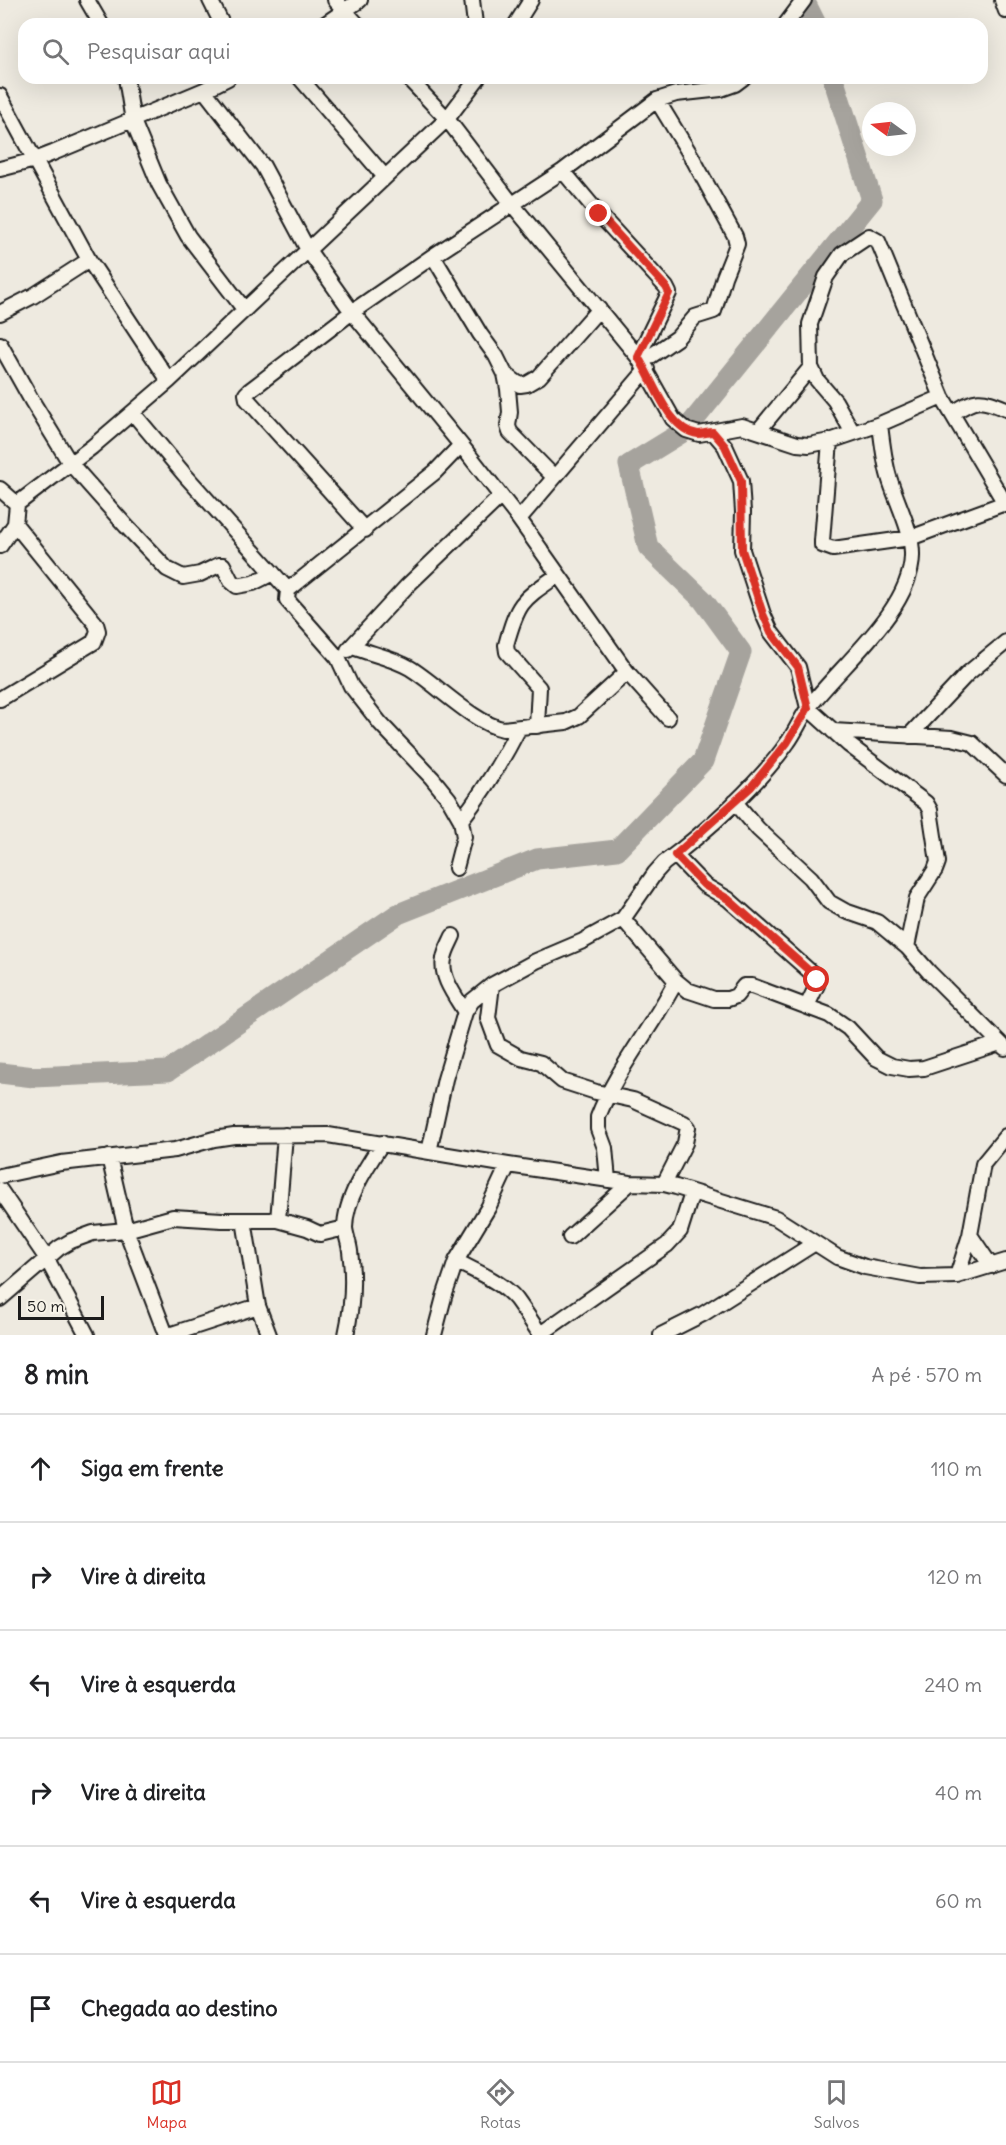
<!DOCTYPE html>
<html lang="pt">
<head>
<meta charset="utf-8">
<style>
	:root { --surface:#fff; --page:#f6f6f6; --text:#202124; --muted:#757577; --line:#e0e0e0; --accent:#d93025 }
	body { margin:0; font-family:Delius,sans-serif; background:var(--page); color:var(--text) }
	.compass { position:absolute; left:862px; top:102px; width:54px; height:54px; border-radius:50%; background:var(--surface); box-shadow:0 6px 24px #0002; rotate:285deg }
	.scale { position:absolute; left:18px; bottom:15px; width:86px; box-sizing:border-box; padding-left:6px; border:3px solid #1c1c1c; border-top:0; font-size:16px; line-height:21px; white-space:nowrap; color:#1c1c1c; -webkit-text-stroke:4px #f7f3e8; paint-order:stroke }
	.stop { position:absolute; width:18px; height:18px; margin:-14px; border:4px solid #d93025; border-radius:50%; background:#fff }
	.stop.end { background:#d93025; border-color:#fff; box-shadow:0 2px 6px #0008 }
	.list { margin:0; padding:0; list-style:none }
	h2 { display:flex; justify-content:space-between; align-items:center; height:78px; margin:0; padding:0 24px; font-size:26px }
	h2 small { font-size:20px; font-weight:400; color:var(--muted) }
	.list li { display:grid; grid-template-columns:39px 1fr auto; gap:18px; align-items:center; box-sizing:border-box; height:108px; padding:0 24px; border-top:2px solid var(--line) }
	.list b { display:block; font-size:22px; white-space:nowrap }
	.list em { font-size:20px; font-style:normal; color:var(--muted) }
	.icon { flex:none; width:33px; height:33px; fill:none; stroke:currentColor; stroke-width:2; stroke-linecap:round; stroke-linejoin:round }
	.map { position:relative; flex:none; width:1006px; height:1335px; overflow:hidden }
	.search { position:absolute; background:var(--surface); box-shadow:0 6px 24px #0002; left:18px; right:18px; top:18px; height:66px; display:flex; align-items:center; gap:15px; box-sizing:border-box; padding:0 21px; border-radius:18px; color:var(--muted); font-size:22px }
	.sheet { height:726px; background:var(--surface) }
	nav { display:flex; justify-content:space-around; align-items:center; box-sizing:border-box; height:84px; border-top:2px solid var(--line); background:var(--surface); font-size:16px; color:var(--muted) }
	nav a { display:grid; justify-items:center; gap:3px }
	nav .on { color:var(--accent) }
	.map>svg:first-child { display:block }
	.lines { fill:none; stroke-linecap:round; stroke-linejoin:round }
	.river { stroke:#a6a39d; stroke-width:21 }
	.minor-casing { stroke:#1c1c1c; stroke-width:18 }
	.minor { stroke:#f7f3e8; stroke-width:14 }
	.route { stroke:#d93025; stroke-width:8 }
</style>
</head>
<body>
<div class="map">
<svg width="1006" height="1335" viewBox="0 0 1006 1335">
	<rect width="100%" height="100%" fill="#eeeae0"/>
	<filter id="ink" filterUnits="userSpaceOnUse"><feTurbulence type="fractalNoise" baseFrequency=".0167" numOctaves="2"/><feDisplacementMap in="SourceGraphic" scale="12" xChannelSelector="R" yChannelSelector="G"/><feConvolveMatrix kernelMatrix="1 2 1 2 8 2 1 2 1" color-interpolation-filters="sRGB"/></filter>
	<g filter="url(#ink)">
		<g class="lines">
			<path class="river" d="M804 0 816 24
				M0 1073 34 1077 168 1071 398 914 537 859 617 850 703 761 741 652 703 600 648 547 629 465 686 430 872 200 833 78"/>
			<g class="minor-casing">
				<path id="minor" d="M87 0 101 24
					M210 0 222 24
					M335 0 357 24
					M472 0 475 24
					M1002 0 1006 11
					M325 24 360 0
					M516 24 531 0
					M786 24 804 0
					M126 78 133 121 159 184 188 236 244 309
					M300 78 385 177
					M408 78 447 119 512 204 638 357 673 419 686 430 699 434 742 426 797 444 809 445 830 441 880 424 942 397
					M204 90 263 166 308 250 352 312 461 445 519 519 627 672 668 718
					M0 96 89 260 169 381
					M0 169 35 160 53 153 204 90 228 78
					M563 171 599 214 666 287 669 293 638 357
					M433 256 480 334 496 356 505 374 508 389 510 412 508 426 510 432 554 477
					M0 313 33 296 89 260
					M0 344 32 401 70 463 126 526 167 569 183 577 200 574 219 565H223L231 581 237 586 253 583 273 573
					M642 362 677 338 695 317 714 311 724 277 734 252 737 244 735 236 693 159 657 100
					M505 374 520 385 527 384 539 377 599 309
					M133 413 184 474 288 590 287 600 338 658 351 686 380 723 432 778 449 799 461 820 464 837 456 868
					M953 413C976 398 980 398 1006 409
					M759 430 811 367
					M713 432 725 446 741 481 743 512 742 550 763 614 771 632 798 667 808 708 849 745 926 803 930 810 938 862 935 870 917 898 907 947
					M853 433 835 401 817 380 811 367 810 324 826 277 842 254 869 236 878 241 942 397 1006 505
					M830 441 822 541V545L833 549 910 538 1005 503
					M0 489 17 504
					M519 519 647 369
					M365 530 247 399 246 394 249 391 352 312 433 256 563 171 657 100 676 94 721 89 735 84 743 78
					M0 546 15 524 17 504 92 447 169 381 447 119 478 78
					M288 590 435 472 461 445
					M353 647C371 654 393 658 410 668 435 683 475 724 503 729L566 722 579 716 627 672
					M348 650 407 586 501 496
					M0 699 94 642 98 631 96 624 15 524
					M537 726 539 688 507 652 506 645C518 601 522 600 558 575
					M833 731 952 738 972 743 1006 775
					M909 736 967 674 1006 642
					M735 802 758 829 811 878 829 902 845 911 877 922 907 947 929 972 1005 1048
					M461 820C484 791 502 761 519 728
					M675 855 704 885 728 899 814 975 817 985 807 1006
					M623 919 676 981 687 990 714 999H728L736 996 744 986H752L829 1015 848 1028 876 1058 892 1066 909 1069 924 1068 1000 1043
					M453 936C450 943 445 951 444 959 440 977 456 997 465 1012
					M492 985 488 1018 498 1045 521 1058 541 1063 562 1081 596 1092 633 1100 684 1123 688 1127 685 1143 664 1184
					M429 1152 445 1079 465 1012 472 1001 492 985 536 961 583 941 623 919 655 873 664 863C706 832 759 784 788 742 796 731 801 718 809 707 840 666 911 610 912 556 913 532 896 501 889 477 884 460 882 442 880 424
					M109 1157 126 1230 166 1335
					M0 1176 61 1163 175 1150 214 1139 234 1136 328 1135 508 1165 630 1183 664 1184 676 1187 776 1218 837 1257 865 1267 920 1277 957 1276 1006 1261
					M608 1180 605 1148 598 1129V1117C617 1068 652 1028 676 981
					M0 1190 47 1259 87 1335
					M244 1220 258 1306 269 1335
					M278 1220 285 1135
					M970 1235 991 1266
					M570 1237 630 1183
					M456 1261C476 1272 501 1281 516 1299 524 1310 532 1322 540 1334
					M957 1276 970 1235 983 1164 1006 1136
					M0 1299 59 1248 71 1241 93 1233 126 1230 173 1217 222 1220H278L307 1228 320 1234 345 1228
					M169 1335 258 1306
					M346 1335C352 1308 354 1279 350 1251 349 1243 346 1236 345 1228 345 1199 367 1166 382 1143
					M434 1335 444 1297 456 1261 488 1208 508 1165
					M539 1335 667 1245 680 1231 692 1193
					M661 1335 703 1314 815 1243"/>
			</g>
			<use href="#minor" class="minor"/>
		</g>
	</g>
	<g class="lines" filter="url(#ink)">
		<path class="route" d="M599 214 666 287 669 293 638 357C653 379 668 431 698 434 703 434 708 432 713 432L725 446 741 481 742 550 763 614 771 632 798 667 808 708 787 743 751 787 675 855 704 885 728 899 814 975 817 980"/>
	</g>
</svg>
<svg class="compass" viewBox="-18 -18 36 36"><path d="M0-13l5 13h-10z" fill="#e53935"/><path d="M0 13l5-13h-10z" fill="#757577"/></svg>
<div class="scale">50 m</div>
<div class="stop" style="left:817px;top:980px"></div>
<div class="stop end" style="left:599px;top:214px"></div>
<div class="search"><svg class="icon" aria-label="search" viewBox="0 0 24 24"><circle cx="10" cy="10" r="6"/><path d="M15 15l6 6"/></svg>Pesquisar aqui</div>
</div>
<section class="sheet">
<h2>8 min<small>A pé · 570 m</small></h2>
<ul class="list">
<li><svg class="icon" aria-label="ahead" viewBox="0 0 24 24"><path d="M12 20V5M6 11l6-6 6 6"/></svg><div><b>Siga em frente</b></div><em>110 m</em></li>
<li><svg class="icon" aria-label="right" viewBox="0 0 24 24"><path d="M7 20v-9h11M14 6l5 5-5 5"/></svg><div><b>Vire à direita</b></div><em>120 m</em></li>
<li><svg class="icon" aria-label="left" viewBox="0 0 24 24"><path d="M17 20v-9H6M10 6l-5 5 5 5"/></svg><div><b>Vire à esquerda</b></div><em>240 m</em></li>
<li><svg class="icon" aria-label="right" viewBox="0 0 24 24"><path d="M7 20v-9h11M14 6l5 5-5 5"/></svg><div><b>Vire à direita</b></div><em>40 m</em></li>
<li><svg class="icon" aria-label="left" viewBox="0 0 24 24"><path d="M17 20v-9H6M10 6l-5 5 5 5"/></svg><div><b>Vire à esquerda</b></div><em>60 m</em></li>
<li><svg class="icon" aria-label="arrive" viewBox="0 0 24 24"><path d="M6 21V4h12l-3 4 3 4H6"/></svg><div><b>Chegada ao destino</b></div></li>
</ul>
</section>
<nav>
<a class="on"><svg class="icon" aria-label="map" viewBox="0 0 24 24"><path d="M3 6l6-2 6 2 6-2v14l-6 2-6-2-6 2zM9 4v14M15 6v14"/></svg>Mapa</a>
<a><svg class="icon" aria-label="directions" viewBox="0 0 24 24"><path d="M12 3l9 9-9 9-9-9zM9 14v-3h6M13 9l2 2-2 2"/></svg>Rotas</a>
<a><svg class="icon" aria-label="saved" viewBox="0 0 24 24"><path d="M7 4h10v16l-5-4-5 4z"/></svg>Salvos</a>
</nav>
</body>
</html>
